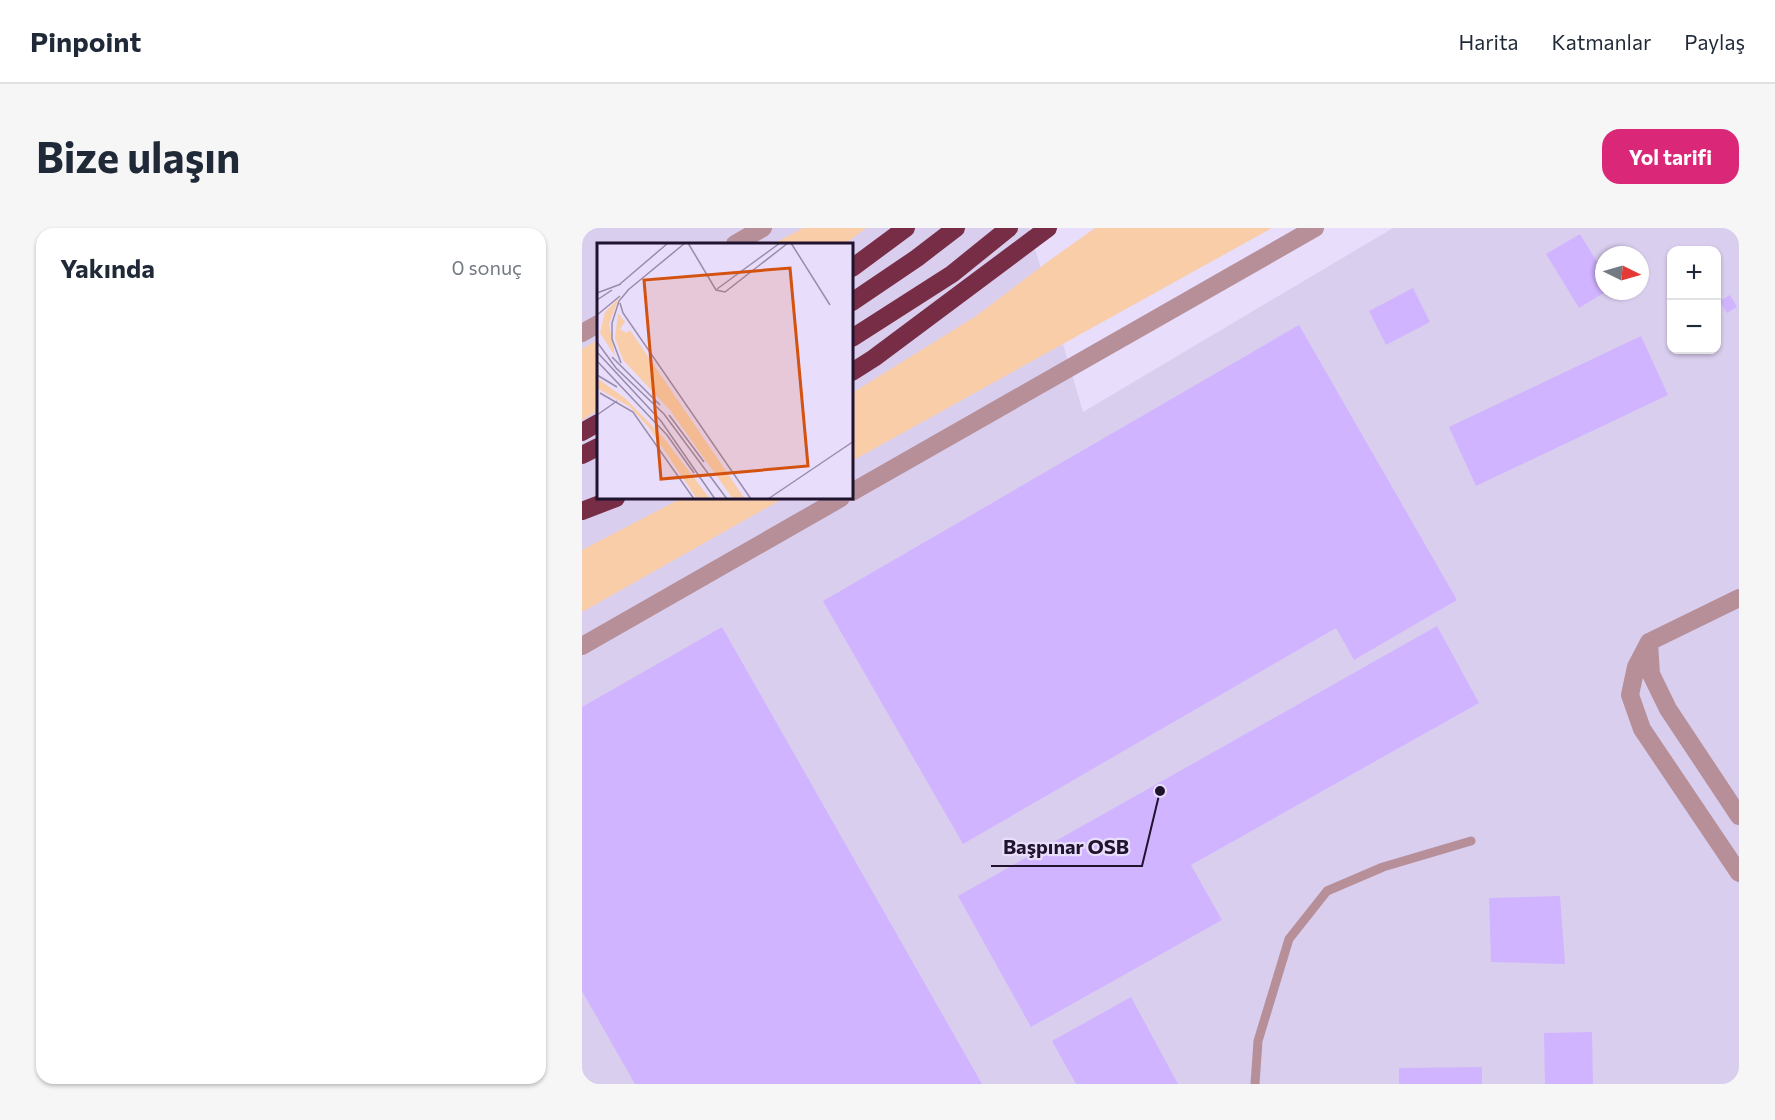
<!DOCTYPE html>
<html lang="tr">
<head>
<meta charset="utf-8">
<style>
	:root { --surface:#fff; --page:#f6f6f7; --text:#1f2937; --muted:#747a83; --line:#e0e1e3; --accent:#db2777 }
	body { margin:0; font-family:Commissioner,sans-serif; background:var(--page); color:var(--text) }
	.controls { position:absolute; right:18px; top:18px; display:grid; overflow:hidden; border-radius:12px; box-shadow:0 2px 4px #0004 }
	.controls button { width:54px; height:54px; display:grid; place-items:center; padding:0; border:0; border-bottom:2px solid var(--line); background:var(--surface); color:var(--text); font:30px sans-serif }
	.compass { position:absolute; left:1013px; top:18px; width:54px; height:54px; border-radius:50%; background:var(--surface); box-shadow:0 2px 4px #0004; rotate:95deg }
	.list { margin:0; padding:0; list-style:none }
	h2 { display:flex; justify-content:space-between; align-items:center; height:78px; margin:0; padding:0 24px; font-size:26px }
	h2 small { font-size:20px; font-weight:400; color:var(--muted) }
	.map { position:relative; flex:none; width:1157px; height:856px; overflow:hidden; border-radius:18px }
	header { display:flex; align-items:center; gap:36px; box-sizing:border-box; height:84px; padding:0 30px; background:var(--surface); border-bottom:2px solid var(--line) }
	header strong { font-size:28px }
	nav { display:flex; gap:33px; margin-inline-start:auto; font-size:21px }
	.intro { display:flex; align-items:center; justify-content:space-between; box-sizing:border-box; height:144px; padding:0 36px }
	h1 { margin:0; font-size:42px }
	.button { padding:15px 27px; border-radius:18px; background:var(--accent); color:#fff; font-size:21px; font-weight:700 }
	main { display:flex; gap:36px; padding:0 36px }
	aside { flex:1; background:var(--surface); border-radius:18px; box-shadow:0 2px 4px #0004 }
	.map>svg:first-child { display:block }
	.built { fill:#daceef; fill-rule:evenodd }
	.green { fill:#f9cda8 }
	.building { fill:#d1b4ff }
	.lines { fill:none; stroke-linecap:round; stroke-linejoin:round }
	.lane { stroke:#b68f99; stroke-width:9 }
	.street { stroke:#b68f99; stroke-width:18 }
	.highway { stroke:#782d46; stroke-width:18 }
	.inset-road { fill:none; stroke:#988caa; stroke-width:1.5 }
	.view { fill:#d4520f; fill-opacity:0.15; stroke:#d4520f; stroke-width:3 }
	.inset-edge { fill:none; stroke:#1f132e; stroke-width:3 }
	.leader { fill:none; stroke:#1f132e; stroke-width:2 }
	.callout-dot { fill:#1f132e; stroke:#e9ddfc; stroke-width:2 }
	.callout-label { font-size:20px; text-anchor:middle; font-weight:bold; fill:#1f132e; stroke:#e9ddfc; stroke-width:4.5; stroke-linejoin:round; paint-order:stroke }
</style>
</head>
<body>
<header>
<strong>Pinpoint</strong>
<nav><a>Harita</a><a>Katmanlar</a><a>Paylaş</a></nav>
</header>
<div class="intro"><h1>Bize ulaşın</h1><a class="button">Yol tarifi</a></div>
<main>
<aside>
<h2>Yakında<small>0 sonuç</small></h2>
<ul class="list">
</ul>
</aside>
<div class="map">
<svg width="1157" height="856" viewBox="0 0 1157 856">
	<rect width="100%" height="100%" fill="#e9ddfc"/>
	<path class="built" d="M0 0H447L501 184 811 0H1157V856H0ZM16 16H270V270H16ZM1090 22H1134V122H1090ZM1022 27H1058V63H1022Z"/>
	<path class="green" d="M221 0H284L263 16H191Z
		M513 0H690L270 233V165L394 88 468 32Z
		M16 112V182L0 192V121Z
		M100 270H202L0 384V322Z"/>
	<path class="building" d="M998 6 1022 45V63H1025L997 80 964 26Z
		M831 60 848 94 804 117 787 83Z
		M1148 67 1155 79 1145 85 1138 73Z
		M717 97 875 372 772 432 754 400 381 616 241 373Z
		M1059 108 1086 167 894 258 867 199Z
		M855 398 897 475 609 637 640 692 449 799 376 668Z
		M140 399 400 856H53L0 763V479Z
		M978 668 983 736 909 734 907 670Z
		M549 769 596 856H494L470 813Z
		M1010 804 1011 856H963L962 805Z
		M900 839V856H817V840Z"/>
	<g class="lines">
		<path class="lane" d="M673 856 676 813 707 711 745 663 801 639 889 613"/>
		<path class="street" d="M153 16 181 0
			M0 105 16 96
			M270 264 733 0
			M1157 370 1067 414 1054 439 1048 467 1060 501 1157 645
			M1067 414 1069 446 1086 481 1157 588
			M0 418 259 270"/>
		<path class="highway" d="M270 40 324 0
			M270 74 335 30 374 0
			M270 110 370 46 427 0
			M270 144 292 130 466 0
			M0 204 16 195
			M0 227 16 219
			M0 283 34 270"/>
	</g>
	<g transform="translate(15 15)">
		<rect width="256" height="256" fill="#e9ddfc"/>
		<path d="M22 55 12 81 18 113 3 90 8 69ZM21 70 28 79 23 86 29 90 33 87 148 256H136L73 167 26 117 18 95ZM0 135 29 156 66 194 113 256H100L53 186 33 164 0 145Z" fill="#f9cda8"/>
		<path class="inset-road" d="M91 0 119 47 128 49 191 0M194 0 233 62M23 41 71 0M120 46 183 0M31 47 88 0M0 50 24 41M0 57 15 47M23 60 26 70 154 256M0 72 23 53M0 99 19 125 67 171 130 256M0 109 64 178 118 256M15 114 63 162M0 118 70 192 97 230M24 120 15 96V80L22 58 32 46M0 132 20 144M3 150 36 169 97 256M0 172 20 158M72 172 107 219M171 256 257 198"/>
		<path class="view" d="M193 25 211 223 64 236 47 37Z"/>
		<rect width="256" height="256" class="inset-edge"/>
	</g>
	<path class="leader" d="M578 563L560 638H409"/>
	<circle class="callout-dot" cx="578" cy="563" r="6"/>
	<g class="callout-label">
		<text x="484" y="626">Başpınar OSB</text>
	</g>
</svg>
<div class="controls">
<button>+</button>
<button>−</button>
</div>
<svg class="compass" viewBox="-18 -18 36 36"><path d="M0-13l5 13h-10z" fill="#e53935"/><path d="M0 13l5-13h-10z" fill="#747a83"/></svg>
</div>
</main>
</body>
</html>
